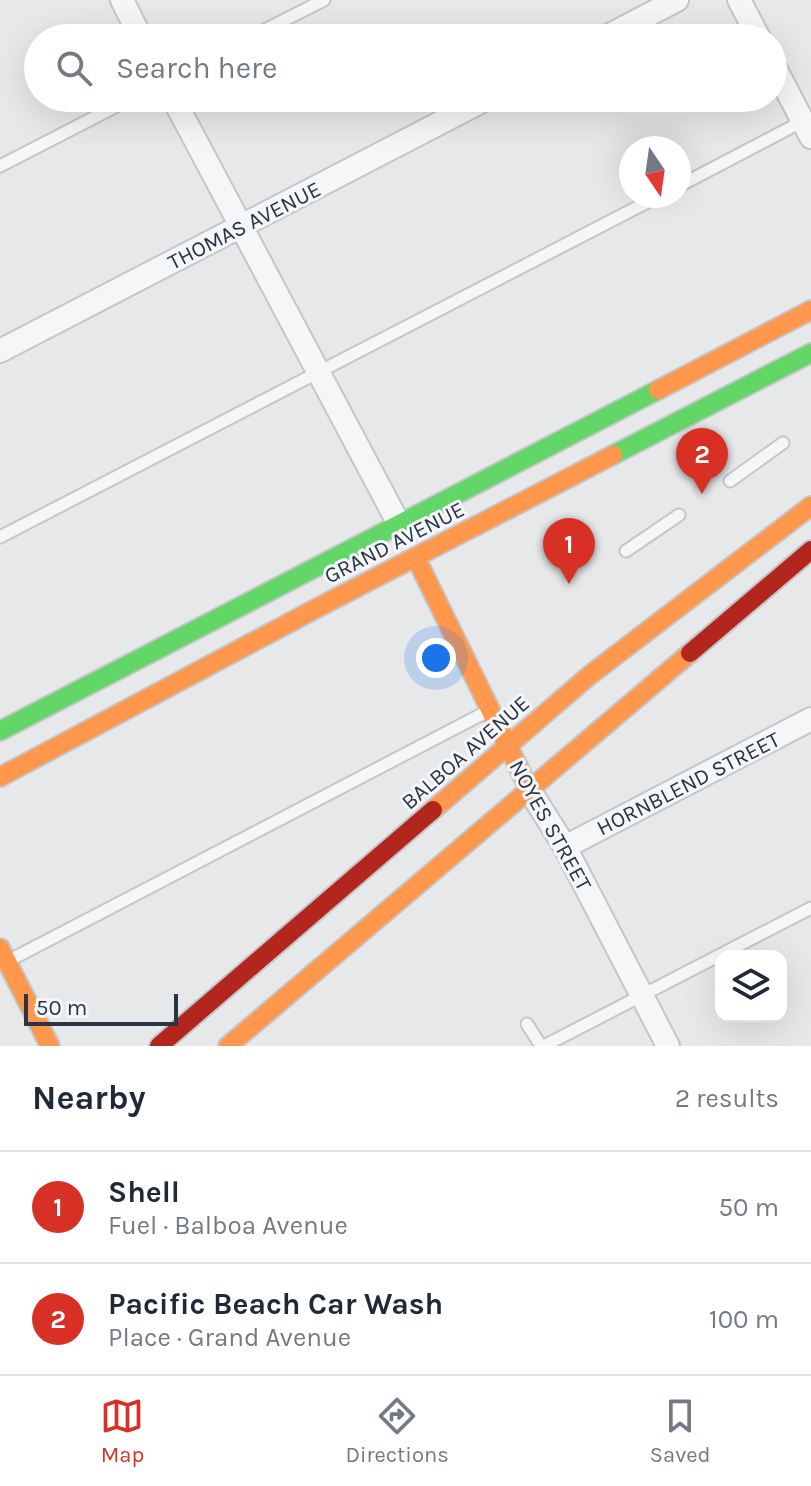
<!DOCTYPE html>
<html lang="en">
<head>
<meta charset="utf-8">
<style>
	:root { --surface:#fff; --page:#f6f6f7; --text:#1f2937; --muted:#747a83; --line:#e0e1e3; --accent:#d93025 }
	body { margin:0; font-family:Karla,sans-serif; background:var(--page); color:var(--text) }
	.controls { position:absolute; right:24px; bottom:24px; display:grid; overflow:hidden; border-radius:16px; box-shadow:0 8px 32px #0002 }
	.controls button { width:72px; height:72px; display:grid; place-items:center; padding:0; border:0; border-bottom:2px solid var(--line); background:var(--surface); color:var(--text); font:40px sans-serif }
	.compass { position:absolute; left:619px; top:136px; width:72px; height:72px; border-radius:50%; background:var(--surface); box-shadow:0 8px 32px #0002; rotate:167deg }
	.scale { position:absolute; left:24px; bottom:20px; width:154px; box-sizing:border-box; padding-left:8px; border:4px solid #2b3445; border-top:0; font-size:22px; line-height:28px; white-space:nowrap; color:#2b3445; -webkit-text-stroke:6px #f4f6f9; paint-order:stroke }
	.you { position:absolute; left:436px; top:658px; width:28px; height:28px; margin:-20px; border:6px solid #fff; border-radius:50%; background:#1a73e8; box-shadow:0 0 0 12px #1a73e833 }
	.badge { display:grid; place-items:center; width:52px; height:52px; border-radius:50%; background:var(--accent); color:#fff; font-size:26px; font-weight:700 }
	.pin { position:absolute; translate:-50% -66px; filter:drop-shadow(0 2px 4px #0008) }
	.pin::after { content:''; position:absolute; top:42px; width:28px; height:24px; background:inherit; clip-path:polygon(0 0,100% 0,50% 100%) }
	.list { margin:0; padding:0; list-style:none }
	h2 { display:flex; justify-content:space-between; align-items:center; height:104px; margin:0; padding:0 32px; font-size:34px }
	h2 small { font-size:26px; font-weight:400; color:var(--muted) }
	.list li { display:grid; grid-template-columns:52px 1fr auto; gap:24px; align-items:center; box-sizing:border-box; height:112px; padding:0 32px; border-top:2px solid var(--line) }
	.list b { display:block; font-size:30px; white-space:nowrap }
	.list p { margin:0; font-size:26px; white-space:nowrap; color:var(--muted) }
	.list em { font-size:26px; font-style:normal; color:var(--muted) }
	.icon { flex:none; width:44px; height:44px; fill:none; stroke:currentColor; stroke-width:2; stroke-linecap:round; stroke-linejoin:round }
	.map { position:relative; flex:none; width:811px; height:1046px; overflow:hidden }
	.search { position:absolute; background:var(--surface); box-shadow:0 8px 32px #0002; left:24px; right:24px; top:24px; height:88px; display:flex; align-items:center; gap:20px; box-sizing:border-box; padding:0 28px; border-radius:44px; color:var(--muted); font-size:30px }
	.sheet { height:328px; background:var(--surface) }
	nav { display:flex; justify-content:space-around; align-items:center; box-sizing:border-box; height:112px; border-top:2px solid var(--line); background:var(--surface); font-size:22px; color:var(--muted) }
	nav a { display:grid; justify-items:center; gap:4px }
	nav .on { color:var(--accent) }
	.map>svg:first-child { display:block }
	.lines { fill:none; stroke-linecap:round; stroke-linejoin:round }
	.lane-casing { stroke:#c4c6c8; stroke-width:15 }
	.street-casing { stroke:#c4c6c8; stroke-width:26 }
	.fast-casing { stroke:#c4c6c8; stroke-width:22 }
	.slow-casing { stroke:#c4c6c8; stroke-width:22 }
	.jam-casing { stroke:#c4c6c8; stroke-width:22 }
	.lane { stroke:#f5f6f7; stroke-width:11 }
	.street { stroke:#f5f6f7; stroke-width:22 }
	.fast { stroke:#63d668; stroke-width:18 }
	.slow { stroke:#ff974d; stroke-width:18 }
	.jam { stroke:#b3261e; stroke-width:18 }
	.labels { text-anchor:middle; stroke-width:6; stroke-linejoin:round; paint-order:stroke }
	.street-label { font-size:22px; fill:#2b3445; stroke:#f4f6f9 }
</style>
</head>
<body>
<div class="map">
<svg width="811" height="1046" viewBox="0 0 811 1046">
	<rect width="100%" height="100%" fill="#e6e8ea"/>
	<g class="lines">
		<g class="lane-casing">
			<path id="lane" d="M249 38 324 0
				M0 166 132 98
				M679 186 803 121
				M730 481 783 443
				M0 537 659 196
				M626 551 679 515
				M10 960 488 711
				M527 1024 541 1046
				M544 1046 811 908"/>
		</g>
		<g class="street-casing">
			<path id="street" d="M122 0 141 38
				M739 0 759 38
				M604 38 677 0
				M773 64 811 137
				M173 98 400 526
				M0 351 488 98
				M530 791 565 847 668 1046
				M565 847 811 719"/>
		</g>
		<g class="fast-casing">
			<path id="fast" d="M613 455 811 353
				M0 731 658 390"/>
		</g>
		<g class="slow-casing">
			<path id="slow" d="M658 390 811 310
				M416 558 530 791
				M0 777 317 608 613 455
				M433 810 590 675 811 506
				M0 948 50 1046
				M228 1046 690 653"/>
		</g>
		<g class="jam-casing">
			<path id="jam" d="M690 653 811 550
				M159 1046 433 810"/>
		</g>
		<use href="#lane" class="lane"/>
		<use href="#street" class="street"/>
		<use href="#fast" class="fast"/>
		<use href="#slow" class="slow"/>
		<use href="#jam" class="jam"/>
	</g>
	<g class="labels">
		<g class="street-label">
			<text transform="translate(244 225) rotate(-27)" y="8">THOMAS AVENUE</text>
			<text transform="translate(394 542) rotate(-27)" y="8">GRAND AVENUE</text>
			<text transform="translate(465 752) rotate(-41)" y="8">BALBOA AVENUE</text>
			<text transform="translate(688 783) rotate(-27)" y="8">HORNBLEND STREET</text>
			<text transform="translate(551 825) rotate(61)" y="8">NOYES STREET</text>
		</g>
	</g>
</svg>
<div class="controls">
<button><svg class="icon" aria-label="layers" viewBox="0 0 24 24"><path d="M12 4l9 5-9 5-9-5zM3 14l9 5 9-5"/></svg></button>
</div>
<svg class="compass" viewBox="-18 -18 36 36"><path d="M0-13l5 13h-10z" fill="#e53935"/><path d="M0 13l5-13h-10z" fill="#747a83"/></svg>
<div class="scale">50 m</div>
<div class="you"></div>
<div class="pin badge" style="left:569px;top:584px">1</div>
<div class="pin badge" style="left:702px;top:494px">2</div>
<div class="search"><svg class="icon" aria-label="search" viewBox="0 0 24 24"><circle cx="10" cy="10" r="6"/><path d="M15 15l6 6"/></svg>Search here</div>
</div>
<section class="sheet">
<h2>Nearby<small>2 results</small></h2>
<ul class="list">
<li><span class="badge">1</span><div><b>Shell</b><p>Fuel · Balboa Avenue</p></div><em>50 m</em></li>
<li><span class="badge">2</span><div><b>Pacific Beach Car Wash</b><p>Place · Grand Avenue</p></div><em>100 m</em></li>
</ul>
</section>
<nav>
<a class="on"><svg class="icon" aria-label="map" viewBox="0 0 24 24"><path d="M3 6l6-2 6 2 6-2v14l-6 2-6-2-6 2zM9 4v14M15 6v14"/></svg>Map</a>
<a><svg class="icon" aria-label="directions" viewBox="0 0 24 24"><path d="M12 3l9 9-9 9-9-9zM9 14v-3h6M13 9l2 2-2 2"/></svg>Directions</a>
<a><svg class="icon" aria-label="saved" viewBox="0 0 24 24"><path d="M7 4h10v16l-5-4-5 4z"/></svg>Saved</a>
</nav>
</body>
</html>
